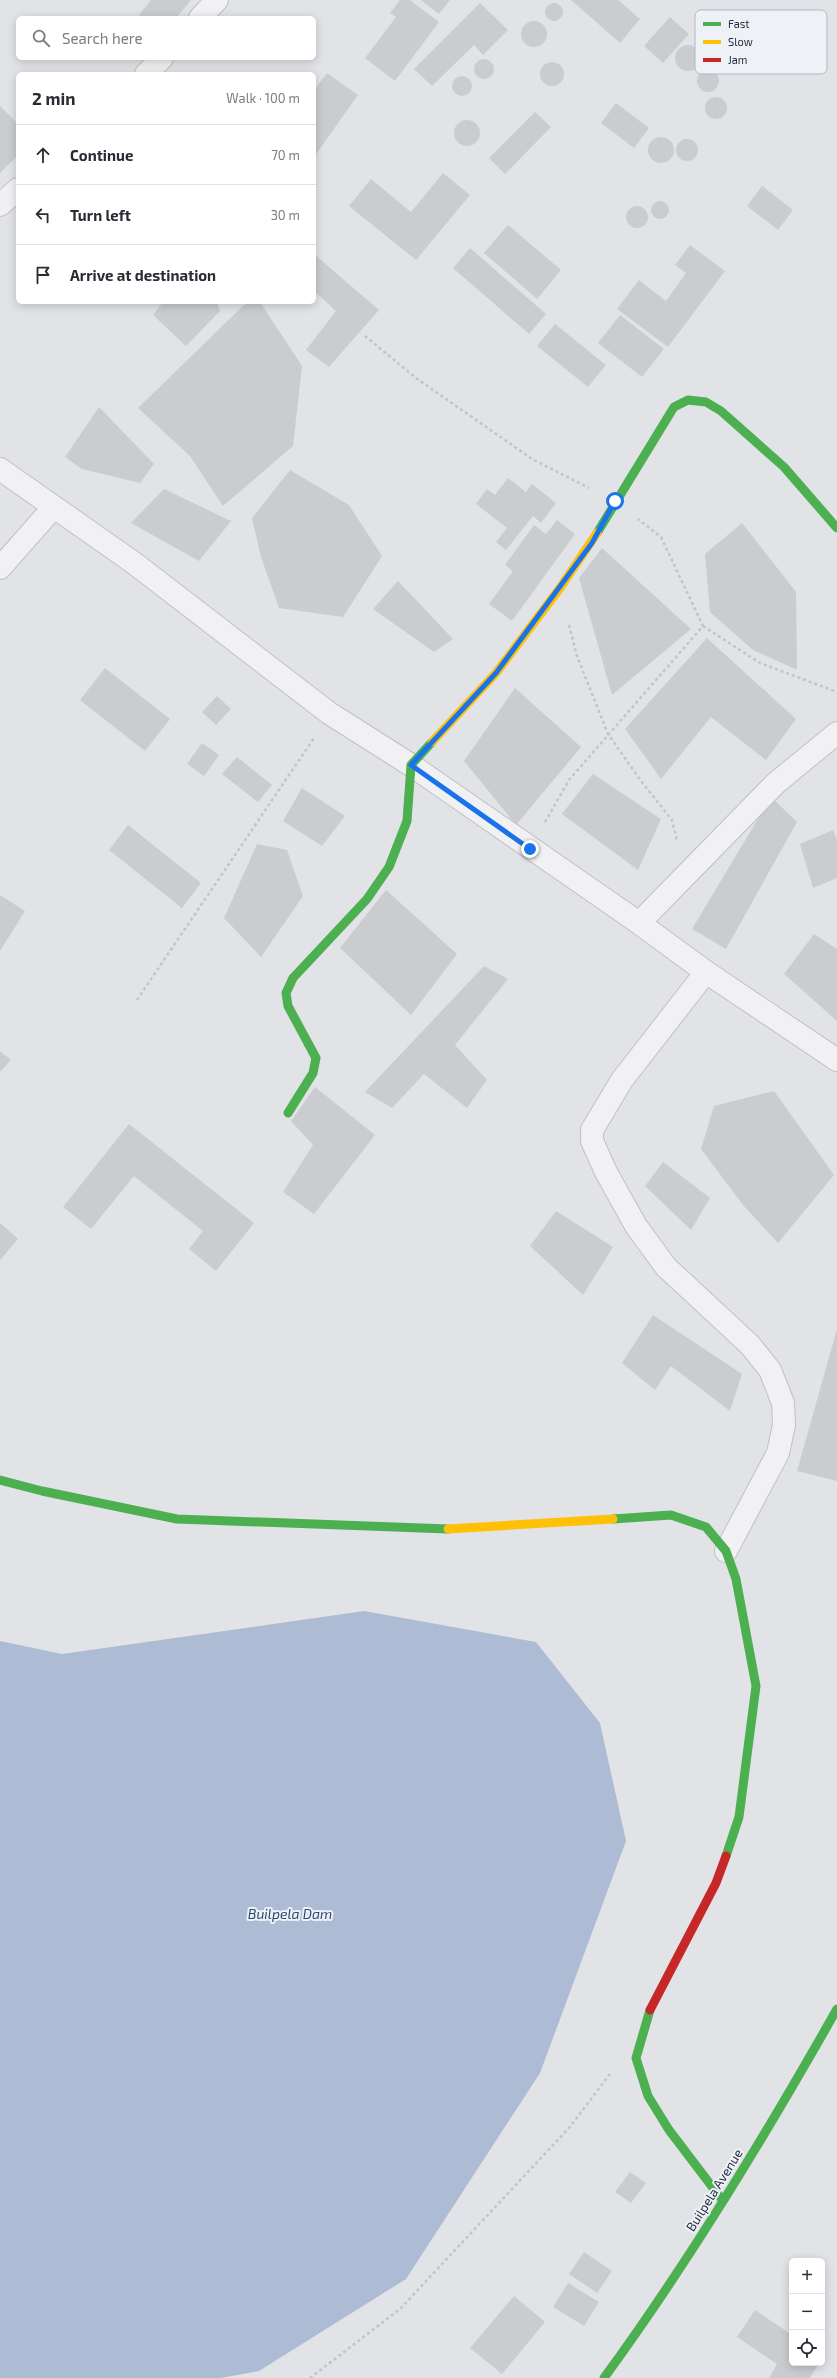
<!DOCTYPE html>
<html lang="en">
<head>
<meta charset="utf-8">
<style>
	:root { --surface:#fff; --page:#f2f2f3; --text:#2b2b33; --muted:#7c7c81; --line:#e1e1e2 }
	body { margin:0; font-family:"Exo 2",sans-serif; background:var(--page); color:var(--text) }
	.controls { position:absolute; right:12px; bottom:12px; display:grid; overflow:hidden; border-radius:6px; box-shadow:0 2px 10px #0003 }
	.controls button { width:36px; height:36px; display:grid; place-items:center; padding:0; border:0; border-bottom:1px solid var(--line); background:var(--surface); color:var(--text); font:20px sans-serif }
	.stop { position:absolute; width:12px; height:12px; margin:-9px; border:3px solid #1a73e8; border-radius:50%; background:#fff }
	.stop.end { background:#1a73e8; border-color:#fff; box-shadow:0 1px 4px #0008 }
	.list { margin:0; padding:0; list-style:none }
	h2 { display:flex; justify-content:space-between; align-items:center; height:52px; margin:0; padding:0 16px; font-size:17px }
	h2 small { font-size:13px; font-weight:400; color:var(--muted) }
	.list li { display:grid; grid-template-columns:26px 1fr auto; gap:12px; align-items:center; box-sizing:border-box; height:60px; padding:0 16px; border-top:1px solid var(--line) }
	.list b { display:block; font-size:15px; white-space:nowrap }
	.list em { font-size:13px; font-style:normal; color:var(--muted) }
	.icon { flex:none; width:22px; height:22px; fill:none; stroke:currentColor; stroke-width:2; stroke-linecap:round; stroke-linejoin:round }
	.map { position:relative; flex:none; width:837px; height:2378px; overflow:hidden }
	.search { position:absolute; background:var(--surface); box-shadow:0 2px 10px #0003; left:16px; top:16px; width:300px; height:44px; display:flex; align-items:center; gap:10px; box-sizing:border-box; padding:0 14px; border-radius:6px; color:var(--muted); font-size:15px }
	.panel { position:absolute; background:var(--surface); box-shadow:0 2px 10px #0003; left:16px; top:72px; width:300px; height:232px; border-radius:6px }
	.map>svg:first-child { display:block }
	.water { fill:#adbcd4 }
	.building { fill:#cbccd0 }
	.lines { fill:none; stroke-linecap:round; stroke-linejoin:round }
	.street-casing { stroke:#bfc1c5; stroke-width:24 }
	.path { stroke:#c2c4ca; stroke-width:2.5; stroke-dasharray:3 3; stroke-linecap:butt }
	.street { stroke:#f1f1f3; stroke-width:22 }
	.fast { stroke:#4caf50; stroke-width:9 }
	.slow { stroke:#ffc107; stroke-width:9 }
	.jam { stroke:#c62828; stroke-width:9 }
	.route { stroke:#1a73e8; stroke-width:5 }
	.labels { text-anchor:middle; stroke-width:4; stroke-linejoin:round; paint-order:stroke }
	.street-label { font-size:13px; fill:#262e41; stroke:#eef1f6 }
	.water-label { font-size:14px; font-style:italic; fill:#2e4978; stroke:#eef1f6 }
	.key { fill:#eef1f6; stroke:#b2b6c0; stroke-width:1 }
	.key-label { font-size:11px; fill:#262e41 }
</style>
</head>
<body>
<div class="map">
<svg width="837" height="2378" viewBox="0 0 837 2378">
	<rect width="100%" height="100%" fill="#e1e3e7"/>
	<path class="water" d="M364 1611 536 1642 600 1723 626 1841 540 2073 406 2279 259 2371 221 2378H0V1641L62 1654Z"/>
	<path class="building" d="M151 0H191L176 18H144L139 15Z
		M400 0H410L439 22 395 81 365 58 396 17 390 13Z
		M421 0H450L439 14Z
		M571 0H618L640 19 620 43Z
		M480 3 508 30 483 55 474 45 432 86 414 69Z
		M545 12a9 9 0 1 1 18 0a9 9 0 1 1-18 0Z
		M670 17 689 34 663 63 644 46Z
		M521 34a13 13 0 1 1 26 0a13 13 0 1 1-26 0Z
		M675 58a13 13 0 1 1 26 0a13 13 0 1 1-26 0Z
		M474 69a10 10 0 1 1 20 0a10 10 0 1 1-20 0Z
		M540 74a12 12 0 1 1 24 0a12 12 0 1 1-24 0Z
		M697 81a11 11 0 1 1 22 0a11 11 0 1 1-22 0Z
		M327 73 358 95 314 157V91Z
		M452 86a10 10 0 1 1 20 0a10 10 0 1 1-20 0Z
		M705 108a11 11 0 1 1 22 0a11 11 0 1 1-22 0Z
		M616 103 649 128 634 148 601 123Z
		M0 106 18 124V155L0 173Z
		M535 112 551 127 505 174 489 158Z
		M454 133a13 13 0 1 1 26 0a13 13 0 1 1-26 0Z
		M648 150a13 13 0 1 1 26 0a13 13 0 1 1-26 0Z
		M676 150a11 11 0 1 1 22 0a11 11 0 1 1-22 0Z
		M443 173 470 195 416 260 349 206 371 179 411 212Z
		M762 186 793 210 778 230 747 206Z
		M651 210a9 9 0 1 1 18 0a9 9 0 1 1-18 0Z
		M626 217a11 11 0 1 1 22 0a11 11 0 1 1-22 0Z
		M508 225 561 270 537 299 484 253Z
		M690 245 725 271 668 347 617 309 639 280 666 301 686 273 675 265Z
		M470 248 546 314 529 334 453 268Z
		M314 254 379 310 329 367 306 350 336 311 314 291Z
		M163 302H217L220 311 186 346 153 315Z
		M247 302H260L302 366 293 446 223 506 190 456 138 408Z
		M620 315 664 349 642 377 598 343Z
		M555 324 606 365 588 387 537 346Z
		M99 407 154 464 140 483 82 469 65 457Z
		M290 470 349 505 382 556 343 617 279 608 261 557 252 518Z
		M508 478 526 492 532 484 556 503 541 523 533 516 506 550 496 542 507 528 476 504 487 489 495 495Z
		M164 489 231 521 199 561 131 523Z
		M557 520 575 534 512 621 489 604 513 571 505 565 534 525 546 534Z
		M742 523 796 592 797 670 753 650 710 612 705 554Z
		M602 548 691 629 612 695 579 578Z
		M398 581 453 639 434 652 373 609Z
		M707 638 796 719 766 760 711 717 661 779 625 729Z
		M105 668 170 719 145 751 80 700Z
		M515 688 581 747 516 825 464 761Z
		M217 696 231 709 216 725 202 712Z
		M202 743 219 755 204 776 187 764Z
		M237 757 272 785 258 802 222 774Z
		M593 774 661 819 638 870 562 814Z
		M302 788 345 816 322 846 283 821Z
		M771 797 797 822 726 949 692 929Z
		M128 825 201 883 182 908 109 850Z
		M833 830 837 840V878L813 888 800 844Z
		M257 844 287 850 303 896 261 957 224 918Z
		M386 890 457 954 411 1015 340 948Z
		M0 895 25 911 0 951Z
		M814 934 837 949V1021L784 974Z
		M484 966 508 979 455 1045 487 1080 467 1108 424 1074 392 1108 365 1092Z
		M0 1051 11 1060 0 1072Z
		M315 1087 375 1135 314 1214 283 1192 313 1145 291 1121Z
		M774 1091 834 1175 778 1243 743 1205 701 1149 714 1106Z
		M129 1124 254 1223 216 1271 189 1249 203 1231 134 1176 91 1229 63 1207Z
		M663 1162 710 1198 691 1230 645 1186Z
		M556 1211 613 1247 583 1295 530 1246Z
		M0 1223 18 1239 0 1260Z
		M653 1315 742 1374 730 1411 671 1366 655 1390 622 1363Z
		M837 1329V1481L797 1471Z
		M630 2172 646 2183 631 2203 615 2192Z
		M584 2252 612 2271 597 2293 569 2274Z
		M568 2283 599 2302 584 2326 553 2307Z
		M514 2296 545 2322 502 2374 470 2348Z
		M755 2310 792 2335V2363H819L810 2378H769L777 2364 737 2337Z"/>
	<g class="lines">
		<g class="street-casing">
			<path id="street" d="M200 18 217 0
				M146 74 162 58
				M0 205 18 189
				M0 469 134 563 329 713 411 765 639 923 706 972 837 1060
				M0 568 53 508
				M639 923 776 783 837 733
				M706 972 622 1080 592 1130V1141L606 1172 636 1226 666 1267 750 1345 770 1370 783 1403 784 1425 778 1453 726 1551"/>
		</g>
		<path class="path" d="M365 336 416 378 532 459 589 488
			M569 625 577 656 608 734 641 781 672 820 677 841
			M703 626 760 663 837 692
			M545 822 569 780 703 626 661 537 638 519
			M137 1000 314 738
			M310 2378 400 2309 569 2128 610 2074"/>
		<use href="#street" class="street"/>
		<path class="fast" d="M597 533 674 407 688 400 706 402 721 411 784 467 837 528
			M288 1113 313 1073 316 1058 288 1006 286 993 293 978 367 899 389 867 407 821 411 765 432 742
			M0 1480 42 1491 177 1519 448 1529
			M613 1519 671 1515 706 1527 726 1551 736 1579 756 1686 739 1817 726 1856
			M650 2010 636 2058 648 2096 669 2130 723 2201
			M604 2378C690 2260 765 2136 837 2009"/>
		<path class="slow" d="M432 742 496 673 560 588 597 533
			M448 1529 613 1519"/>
		<path class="jam" d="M650 2010 716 1883 726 1856"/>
	</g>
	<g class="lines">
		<path class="route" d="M530 849 411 765 496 673 592 543 615 501"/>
	</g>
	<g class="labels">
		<g class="street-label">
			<text transform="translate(714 2190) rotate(-58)" y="5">Builpela Avenue</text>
		</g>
		<g class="water-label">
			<text x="290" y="1919">Builpela Dam</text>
		</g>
	</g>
	<rect x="695" y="10" width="132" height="64" rx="6" class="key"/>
	<rect x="703" y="22" width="18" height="4" fill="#4caf50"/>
	<rect x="703" y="40" width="18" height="4" fill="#ffc107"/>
	<rect x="703" y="58" width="18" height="4" fill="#c62828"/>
	<g class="key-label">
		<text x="728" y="28">Fast</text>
		<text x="728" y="46">Slow</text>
		<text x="728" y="64">Jam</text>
	</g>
</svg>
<div class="controls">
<button>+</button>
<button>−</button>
<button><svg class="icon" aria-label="locate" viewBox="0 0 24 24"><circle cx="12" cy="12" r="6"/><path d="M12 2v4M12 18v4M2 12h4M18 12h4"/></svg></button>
</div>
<div class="stop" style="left:615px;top:501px"></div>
<div class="stop end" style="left:530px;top:849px"></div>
<div class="search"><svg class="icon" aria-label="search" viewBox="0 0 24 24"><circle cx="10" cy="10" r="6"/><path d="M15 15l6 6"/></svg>Search here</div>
<section class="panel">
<h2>2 min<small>Walk · 100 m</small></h2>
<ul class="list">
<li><svg class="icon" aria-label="ahead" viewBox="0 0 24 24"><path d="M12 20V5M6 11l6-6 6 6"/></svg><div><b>Continue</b></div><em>70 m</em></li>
<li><svg class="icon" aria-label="left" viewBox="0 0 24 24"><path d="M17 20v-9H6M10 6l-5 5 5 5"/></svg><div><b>Turn left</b></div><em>30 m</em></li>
<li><svg class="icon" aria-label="arrive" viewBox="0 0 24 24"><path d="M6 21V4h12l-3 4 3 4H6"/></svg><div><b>Arrive at destination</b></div></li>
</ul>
</section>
</div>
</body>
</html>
